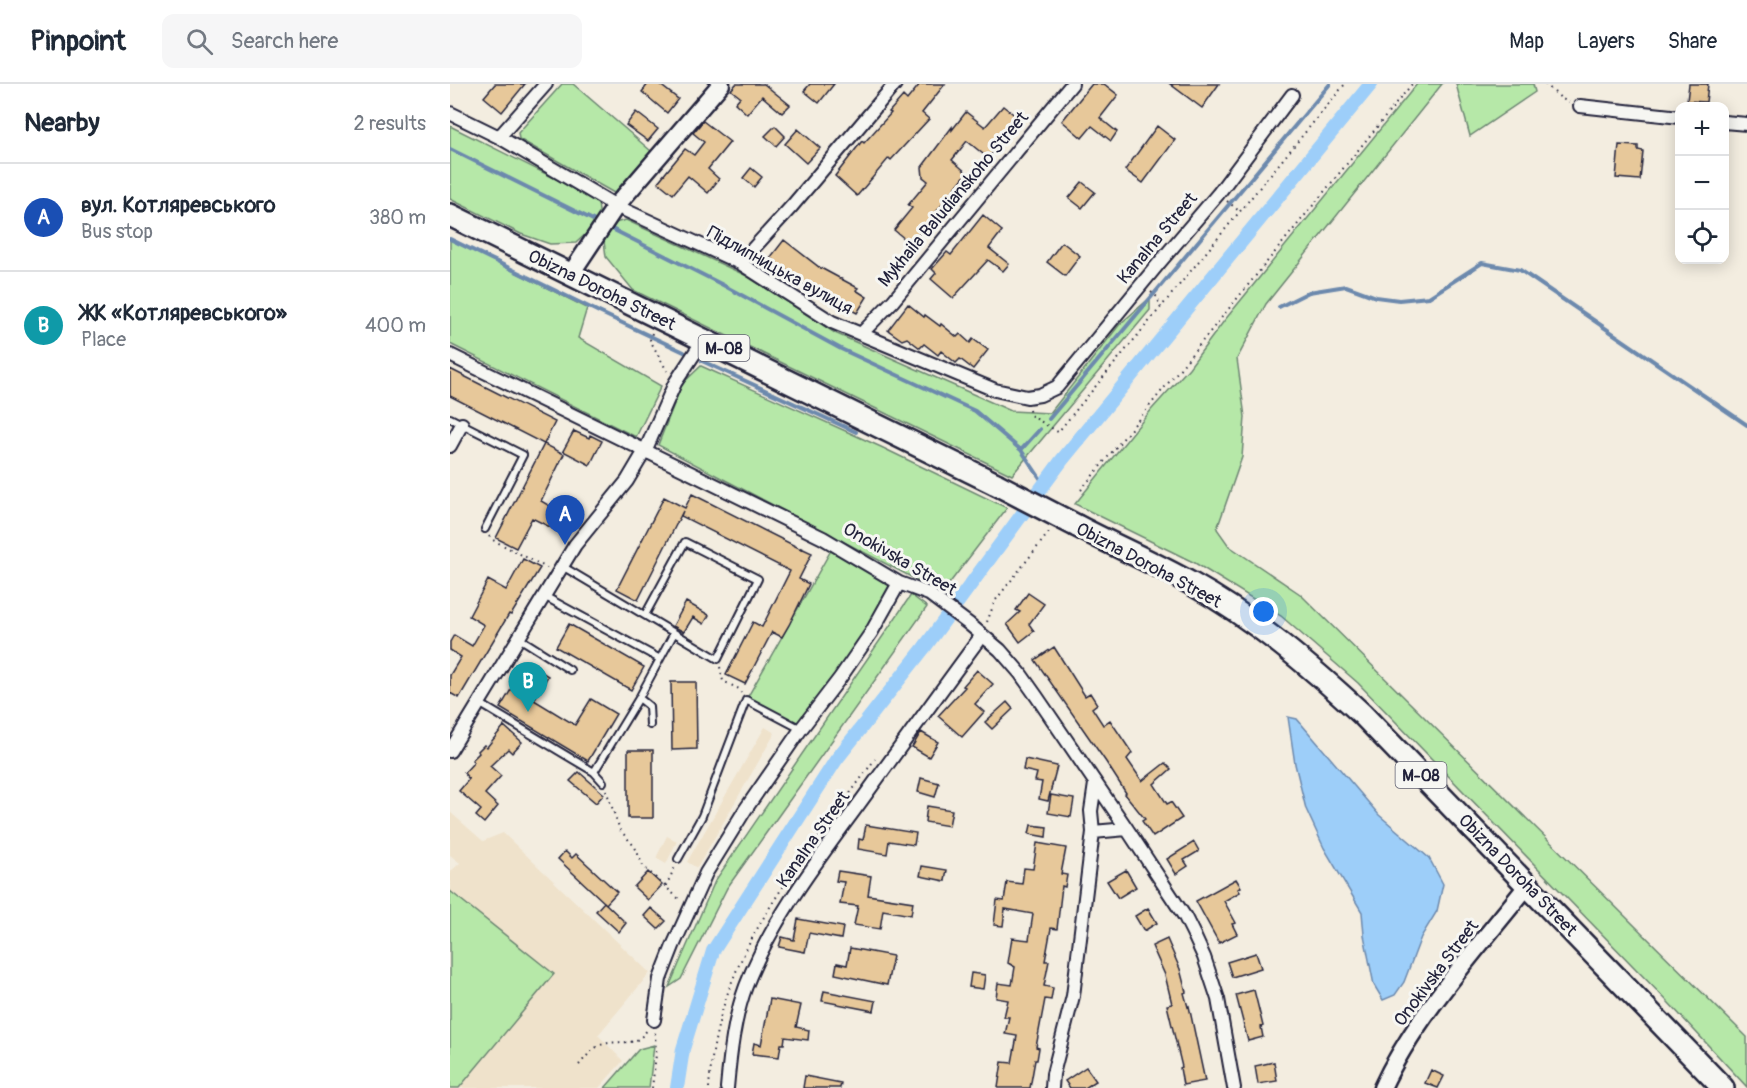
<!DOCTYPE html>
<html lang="en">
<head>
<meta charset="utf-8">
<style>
	:root { --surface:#fff; --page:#f6f6f7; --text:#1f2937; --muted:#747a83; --line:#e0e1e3; --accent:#7c3aed }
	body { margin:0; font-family:Pangolin,sans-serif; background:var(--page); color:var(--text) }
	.controls { position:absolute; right:18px; top:18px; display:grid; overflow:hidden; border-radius:12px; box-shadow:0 3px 15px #0003 }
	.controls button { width:54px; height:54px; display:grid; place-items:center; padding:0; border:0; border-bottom:2px solid var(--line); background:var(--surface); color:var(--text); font:30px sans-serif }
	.you { position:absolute; left:814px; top:528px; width:21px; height:21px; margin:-15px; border:4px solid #fff; border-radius:50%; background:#1a73e8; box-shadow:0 0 0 9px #1a73e833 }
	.badge { display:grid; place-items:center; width:39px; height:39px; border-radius:50%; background:var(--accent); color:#fff; font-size:20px; font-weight:700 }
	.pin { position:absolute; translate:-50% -50px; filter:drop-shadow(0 2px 3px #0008) }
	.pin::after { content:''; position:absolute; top:32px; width:21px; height:18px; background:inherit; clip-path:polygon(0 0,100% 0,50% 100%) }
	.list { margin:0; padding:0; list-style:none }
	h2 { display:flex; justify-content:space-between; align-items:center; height:78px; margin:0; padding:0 24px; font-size:26px }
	h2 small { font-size:20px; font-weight:400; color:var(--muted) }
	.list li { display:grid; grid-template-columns:39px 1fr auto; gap:18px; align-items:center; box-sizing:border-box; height:108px; padding:0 24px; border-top:2px solid var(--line) }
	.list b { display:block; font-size:22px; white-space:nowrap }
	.list p { margin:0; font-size:20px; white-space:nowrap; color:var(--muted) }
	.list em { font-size:20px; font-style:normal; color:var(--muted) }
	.icon { flex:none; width:33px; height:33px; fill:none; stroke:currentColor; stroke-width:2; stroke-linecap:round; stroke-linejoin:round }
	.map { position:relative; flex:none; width:1297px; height:1004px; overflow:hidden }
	header { display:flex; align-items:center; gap:36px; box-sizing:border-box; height:84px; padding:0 30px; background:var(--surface); border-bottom:2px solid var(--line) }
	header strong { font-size:28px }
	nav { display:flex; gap:33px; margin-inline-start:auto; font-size:21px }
	.search { width:420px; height:54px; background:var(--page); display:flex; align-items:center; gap:15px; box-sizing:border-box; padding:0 21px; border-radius:12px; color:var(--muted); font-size:22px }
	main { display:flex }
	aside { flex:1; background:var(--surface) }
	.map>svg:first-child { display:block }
	.built { fill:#efe2cb }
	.green { fill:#b6e8a8; stroke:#6c8572; stroke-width:1.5 }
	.water { fill:#9dcef9; stroke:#6c89ad; stroke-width:1.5 }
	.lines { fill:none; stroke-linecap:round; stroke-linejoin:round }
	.stream { stroke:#6c89ad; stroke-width:4 }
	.canal { stroke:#9dcef9; stroke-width:14 }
	.building { fill:#e7c89a; stroke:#22223b; stroke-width:1.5 }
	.lane-casing { stroke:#22223b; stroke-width:10 }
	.street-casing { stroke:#22223b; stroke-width:16 }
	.secondary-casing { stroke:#22223b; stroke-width:21 }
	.highway-casing { stroke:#22223b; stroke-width:26 }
	.path { stroke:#22223b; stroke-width:2; stroke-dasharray:1.5 4.5; stroke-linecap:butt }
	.lane { stroke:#f6f6f2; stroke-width:6 }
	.street { stroke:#f6f6f2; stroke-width:12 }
	.secondary { stroke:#f6f6f2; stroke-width:16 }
	.highway { stroke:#f6f6f2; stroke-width:21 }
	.highway-bridge-casing { stroke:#22223b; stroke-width:26; stroke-linecap:butt }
	.highway-bridge { stroke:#f6f6f2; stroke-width:21 }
	.labels { text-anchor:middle; stroke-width:6; stroke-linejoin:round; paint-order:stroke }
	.shield { fill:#f6f6f2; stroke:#626272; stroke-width:1.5 }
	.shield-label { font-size:16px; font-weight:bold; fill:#22223b }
	.street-label { font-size:18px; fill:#22223b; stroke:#f6f6f2 }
</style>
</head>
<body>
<header>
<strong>Pinpoint</strong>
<div class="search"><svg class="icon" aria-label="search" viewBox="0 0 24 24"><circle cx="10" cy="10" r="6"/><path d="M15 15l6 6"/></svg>Search here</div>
<nav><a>Map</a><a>Layers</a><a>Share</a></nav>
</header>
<main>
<aside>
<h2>Nearby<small>2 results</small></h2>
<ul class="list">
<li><span class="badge" style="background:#1a4fb4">A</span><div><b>вул. Котляревського</b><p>Bus stop</p></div><em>380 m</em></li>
<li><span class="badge" style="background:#0f9aa8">B</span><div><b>ЖК «Котляревського»</b><p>Place</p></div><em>400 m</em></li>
</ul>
</aside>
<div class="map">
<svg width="1297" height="1004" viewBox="0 0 1297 1004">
	<rect width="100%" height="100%" fill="#f3ede0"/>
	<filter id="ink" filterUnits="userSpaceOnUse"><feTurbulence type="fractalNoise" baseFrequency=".0167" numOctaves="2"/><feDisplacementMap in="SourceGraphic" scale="12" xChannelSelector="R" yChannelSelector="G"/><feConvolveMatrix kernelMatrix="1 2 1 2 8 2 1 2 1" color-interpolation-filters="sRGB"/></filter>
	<g filter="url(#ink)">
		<path class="built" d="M315 643 325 649 247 784 237 778Z
			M0 728 33 757 53 749 200 889 148 951 173 977 149 1004H9L104 890 0 807V788L10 779 0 771Z
			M217 752 227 757 216 780 206 774Z"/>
		<path class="green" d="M112 0H123L201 67 164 109 69 55 68 49Z
			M967 0H992L816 220 787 275 795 333 792 373 767 445 779 462 850 510 1297 953V1003L1218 918 908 599 831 532 745 479 625 420 702 325 739 284 774 237Z
			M1006 0H1083L1085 8 1020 52Z
			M0 42 146 115C156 137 140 145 126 159L100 160 71 150 0 115Z
			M176 136 297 192 385 249 561 327 600 329 670 240 700 214V226L562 391 183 206 156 173 154 157 161 140Z
			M0 155 137 224 128 254 211 302 186 353 0 260Z
			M251 282 431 363 557 424 492 509 208 361 232 300Z
			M384 461 449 499 351 645 296 616Z
			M461 511 477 523 277 804 231 895 219 903 265 797Z
			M0 807 104 890 9 1004H0Z
			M204 961 199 1004H155L189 965Z"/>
		<path class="water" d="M838 633 847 635 929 731 979 774 993 800 987 827 971 853 954 898 945 911 933 916 924 901 914 851 912 828 874 764 856 725 845 680Z"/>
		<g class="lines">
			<path class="stream" d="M0 65 143 136
				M164 146 271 200 391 265 525 327 571 366 594 400
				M0 155 149 228 234 268
				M829 223 859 208 896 202 926 213 949 216 979 213 1032 179 1070 186 1297 341
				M252 277 406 348
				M599 335 880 0
				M571 366 590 345"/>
			<path class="canal" d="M227 1004 233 965 263 867 386 676 474 564 612 376 921 0"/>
		</g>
		<path class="building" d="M45 0H75L52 28 34 13Z
			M198 0H209L228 15 217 29 192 8Z
			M286 0H314L340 21 332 29 312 12 297 30 285 19 290 13 281 6Z
			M360 0H384L369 19 354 7Z
			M470 0H495L472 29 479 35 441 76 439 74 407 112 385 92 412 57 414 59 441 29 439 28 453 12 457 16Z
			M642 0H654L668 11 650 34 667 48 661 57 642 42 632 54 612 37Z
			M720 0H769L752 24Z
			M1239 0H1258L1256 18 1237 17Z
			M553 22 571 36 538 74 517 57 502 76 517 89 461 160 444 146 462 124 458 121 478 97 473 93 472 83 502 43V46L516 28 535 43Z
			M186 28 208 45 198 57 176 41Z
			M253 37 280 58 258 85 269 95 258 109 238 92 223 110 208 98 235 65 244 71 254 58 243 49Z
			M325 42 335 52 326 62 315 52Z
			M707 42 725 56 693 99 675 86Z
			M348 45 370 64 356 79 335 60Z
			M1169 61 1188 62V66L1193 67 1190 96 1166 94Z
			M301 84 312 93 304 103 293 94Z
			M632 98 645 108 632 124 619 114Z
			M533 131 552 147 539 164 559 180 553 187 538 176 503 214 481 195 486 189 482 185 497 168 501 171Z
			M334 156 369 183 408 204 406 206 417 213 407 229 355 201 320 174Z
			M612 158 630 172 615 192 597 178Z
			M458 220 474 233 475 231 490 242 491 240 507 253 510 250 520 259 523 255 538 266 523 285 510 275 506 279 491 267 488 271 474 260 470 264 457 254 452 256 438 246Z
			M0 285 105 338 94 360 114 370 91 417 117 432 108 447 82 434 66 464 46 454 94 360 0 312Z
			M124 347 139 354 140 351 152 357 140 381 113 367Z
			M242 410 351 465V464L362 469 349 495 359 500 339 541 332 553 322 548 295 600 276 591 303 538 312 543 340 487 231 432 233 427 188 516 167 505 214 413 235 424Z
			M73 475 90 484 61 531 59 530 9 614 0 609V591L11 573 0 566V558L4 551 22 562 34 541 19 532 38 496 56 506Z
			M578 509 594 520 579 540 584 547 570 558 557 540 570 528 566 526Z
			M236 518 259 531 254 540 243 533 234 548 223 542Z
			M119 540 194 583 181 606 106 563Z
			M604 563 635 612 640 609 647 620 642 624 653 641 660 636 682 669 677 675 692 697 715 679 721 685 704 700 717 720 721 718 732 734 703 753 692 737 695 735 675 710 676 709 656 678 585 576Z
			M77 579 98 592 84 616 125 641 141 615 166 630 138 677 50 624Z
			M527 586 543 600 525 620 534 628 512 653 488 632 515 603 513 602Z
			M221 598H246L247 665 222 666Z
			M557 618 563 625 542 645 535 638Z
			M54 642 72 658 62 669 58 665 40 682 51 692 35 710 48 722 34 739 26 732 31 726 9 707 19 695 14 689 24 678 22 676 29 669 28 667 34 661 37 663Z
			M471 648 488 658 479 673 462 663Z
			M178 666H203V734H178Z
			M575 675 607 682 598 717 589 715 592 698 585 697 587 689 573 686Z
			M129 688 154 710 146 719 120 697Z
			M471 694 489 699 485 713 468 708Z
			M601 711 624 715 621 733 598 729Z
			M477 722 502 726 499 742 475 738Z
			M416 741 466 749 464 761 439 757 437 770 408 765 409 755 413 756Z
			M581 741 597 743 596 753 579 750Z
			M744 758 749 767 734 776 738 782 726 790 717 775Z
			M587 759 616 764 611 790 617 791 615 803 612 802 607 845 601 844 595 877H599L594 902 603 904 601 916 595 915 586 963 589 964 587 976H585L580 1004H548L552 978 562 979 567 952 555 950 559 933H554L558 916 546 914 548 899 562 901 565 883 558 879 562 854 579 856 583 830 555 825 553 842 544 841 547 816 554 817 557 798 572 800 574 784 583 785Z
			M115 767 122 774 126 770 167 808 156 820 108 775Z
			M472 782 497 786 495 797 470 792Z
			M676 786 686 803 668 814 657 797Z
			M388 787 421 792 418 811 463 818 461 831 433 826 430 845 404 841 408 822 390 820 394 798 386 797Z
			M198 788 212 801 198 816 184 803Z
			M786 795 791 803 788 805 790 808 774 817 786 839 782 840 787 850 769 859 746 817Z
			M154 818 176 839 169 848 146 827Z
			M201 824 216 837 208 845 194 832Z
			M698 824 707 839 694 847 685 832Z
			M348 835 393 843 391 855 359 849 355 868 329 863 332 853 344 856Z
			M717 855 730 885 736 908 734 909 738 923 739 922 755 997 733 1001 730 984 732 983 717 921 722 920 715 891 702 862Z
			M400 864 443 872 437 901 385 890 387 879 397 881Z
			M806 869 811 884 782 893 777 878Z
			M521 889 535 891 533 905 519 903Z
			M804 906 813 942 811 943 813 953 798 957 786 911Z
			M374 907 426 917 424 927 372 917Z
			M320 915 351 921 346 943 359 946 358 956 335 953 334 960H331L329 973 302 970 304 959 311 961Z
			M824 978 827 997 808 1000 805 982Z
			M636 983 646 997 635 1004H620L615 997Z
			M981 986 994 992 988 1004 975 999Z
			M355 992 391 999 390 1004H353Z"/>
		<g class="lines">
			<g class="lane-casing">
				<path id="lane" d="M0 334 73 371 35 445
					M112 482 268 575 308 495 235 458 195 531
					M94 512 210 575
					M69 554 120 586
					M189 614 199 622 200 641
					M29 619 144 688
					M153 698 144 688 189 614 224 549
					M228 775 252 732 296 616 351 645"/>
			</g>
			<g class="street-casing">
				<path id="street" d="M1130 22 1230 33
					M0 29 49 53 166 122 290 179 382 238 545 306 577 313 590 311 607 303 710 178 768 110 842 11
					M1274 38 1297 40
					M49 53 96 0
					M290 179 342 122 445 0
					M411 250 443 217 622 0
					M0 271 373 454 449 499 479 510 519 540 550 566 570 589 587 613 677 745 735 833 743 849 754 873 768 915 784 1004
					M0 362 12 340
					M0 667 125 461 177 397 196 365 225 299 254 255
					M643 748 677 745
					M204 936 210 895 223 862 256 789 295 726 351 645 390 594 421 549 449 499
					M277 1004C280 970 284 934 296 902 322 834 372 771 414 713 453 659 492 605 532 551
					M602 1004 603 990 623 912 643 748 641 727 645 700"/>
			</g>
			<g class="secondary-casing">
				<path id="secondary" d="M120 191 166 122 271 0
					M932 1004C965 932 1028 864 1077 802"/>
			</g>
			<g class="highway-casing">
				<path id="highway" d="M0 131 546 400
					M627 442C665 462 705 479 742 500 805 535 860 582 912 630L1273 1004"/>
			</g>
			<path class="path" d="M1095 0 1112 15 1119 18
				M777 117 789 127
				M701 208 707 213 711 223
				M202 249 200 256 217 287
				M579 326 580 331 608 348 895 0
				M631 406 962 0
				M39 452 41 455 97 484
				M537 538 545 517 600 447
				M270 583 273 597 289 605 291 609
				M156 706 170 746 185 763 193 782 230 816
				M365 758 425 675
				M216 802 225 783
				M129 981C136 973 144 962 154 960 173 955 184 965 197 946
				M202 1004 206 971 205 948
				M259 1004C265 913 298 853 349 779"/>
			<use href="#lane" class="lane"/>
			<use href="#street" class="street"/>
			<use href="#secondary" class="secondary"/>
			<use href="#highway" class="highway"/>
			<g class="highway-bridge-casing">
				<path id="highway-bridge" d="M546 400 627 442"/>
			</g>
			<use href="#highway-bridge" class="highway-bridge"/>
		</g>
	</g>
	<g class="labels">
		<g class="shield">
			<rect x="248.5" y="251" width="51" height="26" rx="4.5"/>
			<rect x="945.5" y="678" width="51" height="26" rx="4.5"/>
		</g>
		<g class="shield-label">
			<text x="274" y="270">М-08</text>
			<text x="971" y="697">М-08</text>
		</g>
		<g class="street-label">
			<text transform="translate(503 115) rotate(-50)" y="6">Mykhaila Baludianskoho Street</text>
			<text transform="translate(707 154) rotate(-50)" y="6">Kanalna Street</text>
			<text transform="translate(330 186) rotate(29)" y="6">Підлипницька вулиця</text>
			<text transform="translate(152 206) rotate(26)" y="6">Obizna Doroha Street</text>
			<text transform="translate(450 475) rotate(30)" y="6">Onokivska Street</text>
			<text transform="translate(699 481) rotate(28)" y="6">Obizna Doroha Street</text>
			<text transform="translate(363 755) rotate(-55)" y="6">Kanalna Street</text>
			<text transform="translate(1068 791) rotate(46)" y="6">Obizna Doroha Street</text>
			<text transform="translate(986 889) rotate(-53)" y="6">Onokivska Street</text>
		</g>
	</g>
</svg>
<div class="controls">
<button>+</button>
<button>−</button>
<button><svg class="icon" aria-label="locate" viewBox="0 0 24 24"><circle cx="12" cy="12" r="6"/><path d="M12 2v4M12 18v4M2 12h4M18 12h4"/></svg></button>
</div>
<div class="you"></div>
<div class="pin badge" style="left:115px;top:461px;background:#1a4fb4">A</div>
<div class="pin badge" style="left:78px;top:628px;background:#0f9aa8">B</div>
</div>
</main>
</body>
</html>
